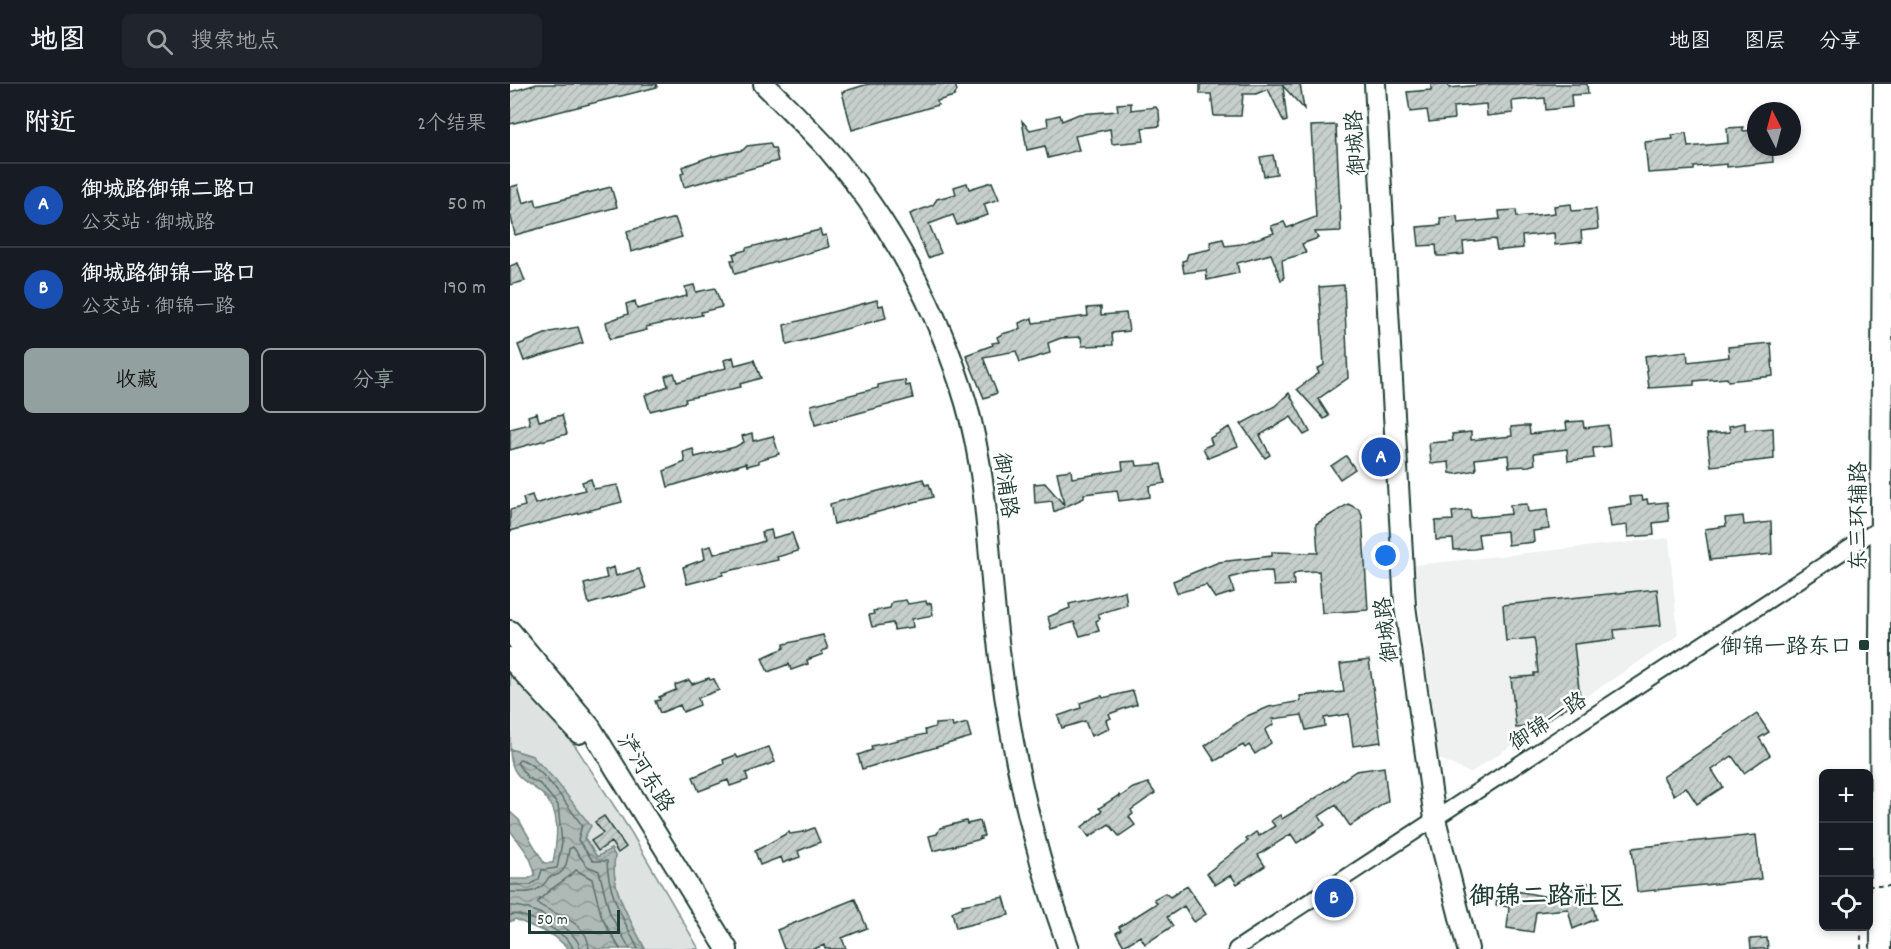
<!DOCTYPE html>
<html lang="zh">
<head>
<meta charset="utf-8">
<style>
	:root { --surface:#171b24; --page:#20242c; --text:#f1f3f6; --muted:#9ea1a6; --line:#363941; --accent:#92a19f }
	body { margin:0; font-family:Dekko,"LXGW WenKai TC",sans-serif; background:var(--page); color:var(--text) }
	.controls { position:absolute; right:18px; bottom:18px; display:grid; overflow:hidden; border-radius:9px; box-shadow:0 3px 9px #0003 }
	.controls button { width:54px; height:54px; display:grid; place-items:center; padding:0; border:0; border-bottom:2px solid var(--line); background:var(--surface); color:var(--text); font:30px sans-serif }
	.compass { position:absolute; left:1237px; top:18px; width:54px; height:54px; border-radius:50%; background:var(--surface); box-shadow:0 3px 9px #0003; rotate:354deg }
	.scale { position:absolute; left:18px; bottom:15px; width:92px; box-sizing:border-box; padding-left:6px; border:3px solid #1f3d34; border-top:0; font-size:16px; line-height:21px; white-space:nowrap; color:#1f3d34; -webkit-text-stroke:4px #fff; paint-order:stroke }
	.you { position:absolute; left:876px; top:472px; width:21px; height:21px; margin:-15px; border:4px solid #fff; border-radius:50%; background:#1a73e8; box-shadow:0 0 0 9px #1a73e833 }
	.badge { display:grid; place-items:center; width:39px; height:39px; border-radius:50%; background:var(--accent); color:#fff; font-size:20px; font-weight:700 }
	.pin { position:absolute; translate:-50% -50%; border:3px solid #fff; box-shadow:0 2px 6px #0006 }
	.list { margin:0; padding:0; list-style:none }
	h2 { display:flex; justify-content:space-between; align-items:center; height:78px; margin:0; padding:0 24px; font-size:26px }
	h2 small { font-size:20px; font-weight:400; color:var(--muted) }
	.list li { display:grid; grid-template-columns:39px 1fr auto; gap:18px; align-items:center; box-sizing:border-box; height:84px; padding:0 24px; border-top:2px solid var(--line) }
	.list b { display:block; font-size:22px; white-space:nowrap }
	.list p { margin:0; font-size:20px; white-space:nowrap; color:var(--muted) }
	.list em { font-size:20px; font-style:normal; color:var(--muted) }
	.actions { display:flex; gap:12px; padding:18px 24px }
	.actions a { flex:1; padding:14px 0; border:2px solid var(--accent); border-radius:9px; text-align:center; font-size:21px; color:var(--accent) }
	.actions .main { background:var(--accent); color:#111 }
	.icon { flex:none; width:33px; height:33px; fill:none; stroke:currentColor; stroke-width:2; stroke-linecap:round; stroke-linejoin:round }
	.map { position:relative; flex:none; width:1381px; height:865px; overflow:hidden }
	header { display:flex; align-items:center; gap:36px; box-sizing:border-box; height:84px; padding:0 30px; background:var(--surface); border-bottom:2px solid var(--line) }
	header strong { font-size:28px }
	nav { display:flex; gap:33px; margin-inline-start:auto; font-size:21px }
	.search { width:420px; height:54px; background:var(--page); display:flex; align-items:center; gap:15px; box-sizing:border-box; padding:0 21px; border-radius:9px; color:var(--muted); font-size:22px }
	main { display:flex }
	aside { flex:1; background:var(--surface) }
	.map>svg:first-child { display:block }
	.built { fill:#eef1f0 }
	.park { fill:#dee3e2; stroke:#7e908b; stroke-width:1.5 }
	.water { fill:url(#water-waves); stroke:#758883; stroke-width:1.5 }
	.lines { fill:none; stroke-linecap:round; stroke-linejoin:round }
	.shore { stroke:#596f68; stroke-width:1.5 }
	.building { fill:url(#building-hatch); stroke:#1f3d34; stroke-width:1.5 }
	.street-casing { stroke:#1f3d34; stroke-width:18 }
	.secondary-casing { stroke:#1f3d34; stroke-width:24 }
	.path { stroke:#1f3d34; stroke-width:2; stroke-dasharray:4.5 4.5; stroke-linecap:butt }
	.street { stroke:#fff; stroke-width:14 }
	.secondary { stroke:#fff; stroke-width:20 }
	.path-bridge { stroke:#1f3d34; stroke-width:2; stroke-dasharray:4.5 4.5; stroke-linecap:butt }
	.poi-dot { fill:#1f3d34; stroke:#fff; stroke-width:2 }
	.labels { text-anchor:middle; stroke-width:5; stroke-linejoin:round; paint-order:stroke }
	.street-label { font-size:22px; fill:#1f3d34; stroke:#fff }
	.poi-label { font-size:22px; fill:#1f3d34; stroke:#fff; text-anchor:end }
	.quarter-label { font-size:26px; font-weight:bold; fill:#1f3d34; stroke:#fff }
</style>
</head>
<body>
<header>
<strong>地图</strong>
<div class="search"><svg class="icon" aria-label="search" viewBox="0 0 24 24"><circle cx="10" cy="10" r="6"/><path d="M15 15l6 6"/></svg>搜索地点</div>
<nav><a>地图</a><a>图层</a><a>分享</a></nav>
</header>
<main>
<aside>
<h2>附近<small>2个结果</small></h2>
<ul class="list">
<li><span class="badge" style="background:#1a4fb4">A</span><div><b>御城路御锦二路口</b><p>公交站 · 御城路</p></div><em>50 m</em></li>
<li><span class="badge" style="background:#1a4fb4">B</span><div><b>御城路御锦一路口</b><p>公交站 · 御锦一路</p></div><em>190 m</em></li>
</ul>
<div class="actions"><a class="main">收藏</a><a>分享</a></div>
</aside>
<div class="map">
<svg width="1381" height="865" viewBox="0 0 1381 865">
	<defs>
		<pattern id="water-waves" width="16" height="10" patternUnits="userSpaceOnUse" patternTransform="scale(1.5)"><rect width="16" height="10" fill="#afbab7"/><path d="M0 5q4-4 8 0t8 0" fill="none" stroke="#8e9896"/></pattern>
		<pattern id="building-hatch" width="6" height="6" patternUnits="userSpaceOnUse" patternTransform="scale(1.5)"><rect width="6" height="6" fill="#c7cfcc"/><path d="M-1 1l2-2M0 6l6-6M5 7l2-2" fill="none" stroke="#aab3b0"/></pattern>
	</defs>
	<rect width="100%" height="100%" fill="#fff"/>
	<filter id="ink" filterUnits="userSpaceOnUse"><feTurbulence type="fractalNoise" baseFrequency=".0167" numOctaves="2"/><feDisplacementMap in="SourceGraphic" scale="12" xChannelSelector="R" yChannelSelector="G"/><feConvolveMatrix kernelMatrix="1 2 1 2 8 2 1 2 1" color-interpolation-filters="sRGB"/></filter>
	<g filter="url(#ink)">
		<path class="built" d="M1159 454 1168 552 960 689 928 674 904 481Z"/>
		<path class="park" d="M0 586 66 663 121 748 189 865H135C121 837 99 805 105 772L101 765 87 773 22 672 0 665Z"/>
		<path class="water" d="M0 665 22 672 45 696 81 742 74 754 87 773 101 765 105 772C99 805 121 837 135 865H59L44 852 5 835 0 838V795H18L25 791C22 771 11 762 0 746V728L9 736 34 779H43C46 762 50 738 42 723 28 696 0 703 0 665Z"/>
		<g class="lines">
			<path class="shore" d="M0 801H20L29 795 32 786 47 784 52 759 48 721 30 700 18 694 7 679 10 675C33 682 57 722 72 741L68 756 83 777H97C98 811 114 836 128 865
				M0 808C16 809 30 810 39 793 56 791 57 780 59 765L63 763 77 782 89 787 100 830 120 865
				M0 822C18 820 69 845 70 865
				M0 831C13 827 61 850 63 865
				M79 865C78 835 45 833 27 819 37 805 55 798 66 786L82 795 92 834 110 865"/>
		</g>
		<path class="building" d="M27 0H146L147 3 0 40V8Z
			M358 0H445L447 7 444 12 427 17 428 21 342 46 332 8Z
			M690 0H790L794 25 773 2 777 37 774 38 758 5 746 10H733L731 32H704L701 10H690Z
			M921 0H938L939 4 982 0H1077L1078 10 1061 11 1062 23 1036 26 1035 14 1002 17 1003 29 977 32 976 20 943 23 944 35 919 38 917 26 900 28 897 8 921 6Z
			M621 19V26L646 23 649 28 650 42 632 44 634 57 602 60 600 45 565 52 569 66 538 74 535 62 517 66 512 37 520 46 538 42 537 34 550 31 552 37 569 30 608 27 607 20Z
			M826 41 831 147 805 148 808 154 792 160 796 169 772 176 774 195 771 196 761 170 727 179 729 189 697 196 696 186 674 189 672 177 676 176 678 170 701 165 700 158 713 155 715 162 731 160 764 149 761 142 774 138 777 144 806 133 801 42Z
			M1233 43V47L1246 46V63H1262L1263 78 1217 83V80L1184 83V86L1138 89 1135 58 1163 55 1162 51 1176 49 1178 63 1218 59 1217 44Z
			M260 59 262 64H265L268 77 174 103 171 90 174 89 172 83 199 73 233 66 237 62Z
			M763 71 767 90 754 92 750 73Z
			M482 98 489 115 474 120 478 131 447 141 443 131 419 140 431 169 418 174 400 130 423 121 427 115 446 110 444 103 457 99 459 105Z
			M8 101 13 119 25 115 27 122 101 103 107 123 5 151 0 128V103Z
			M1061 120 1062 127 1086 125 1088 145 1071 147 1072 158 1045 161 1044 149 1012 152 1013 164 993 166H987L985 155 953 158 954 170 934 172H927L926 161 909 162 907 143 931 141 930 134 947 132 948 139 990 135 989 127 1006 126 1007 133 1045 129 1044 122Z
			M165 134 172 153 121 168 117 147Z
			M310 146 312 152 316 151 319 163 225 190 221 176H225L223 170 236 166V164Z
			M8 179 15 197 0 201V182Z
			M184 201 186 208 205 204 212 223 191 228 192 231 136 243 137 246 100 255 96 238 118 230 116 220 125 217 127 225 168 214 177 212 175 203Z
			M834 201 838 294 808 315 819 332 814 335 787 305 809 289 807 285 814 281 809 203Z
			M367 216 369 222 373 221 376 234 277 261 274 241Z
			M591 223V231L616 229 619 247 602 249 603 261 572 262 571 253 551 254 538 259 540 269 510 278 506 267 473 273 487 309 474 314 456 271 483 261 482 259 489 258 487 253 492 250 510 245 509 239 522 234 523 239 578 232 577 224Z
			M68 243 73 259 14 277 8 261 40 248Z
			M1261 259 1263 292 1218 297 1217 294 1184 297V301L1139 304 1135 272 1177 267 1178 278 1219 273 1218 263Z
			M223 273 225 281 244 276 251 294 230 300 231 303 175 315 176 318 140 327 135 311 158 302 155 292 164 289 167 298 185 293 216 284 214 276Z
			M395 296 396 302 400 301 403 314 305 341 301 321 368 304V301L381 298Z
			M779 309 800 348 794 351 781 333 750 351 760 371 755 374 731 340 765 322Z
			M27 329 29 337 52 331 57 350 0 366V345L20 340 18 332Z
			M1073 337 1074 344 1098 341 1100 362 1083 364 1084 374 1058 377 1057 365 1024 369 1025 380 1019 382 999 383 998 371 965 375 966 386 946 390 940 389 939 378 921 380 919 359 943 357 942 350 961 348V356L1002 352 1001 343 1012 342H1019L1020 350 1057 346 1056 338Z
			M1235 339V346L1263 344 1264 375 1201 382 1197 350 1220 348 1219 342Z
			M719 343 728 362 698 374 693 364 702 360 700 354Z
			M242 349 243 357 263 352 269 370 249 376V379L237 382 236 379 158 403 154 387 175 378 173 368 183 365 185 373 225 363 234 358 232 352Z
			M836 372 845 385 830 395 821 382Z
			M626 377 627 382 651 380 655 399 639 402 640 413 609 417 607 406 574 410V414L544 428 542 417 525 419 524 400 535 399 554 421 547 388 561 386 562 394 576 392 613 386 612 378Z
			M81 395 84 405 107 401 112 418 0 447V426L15 422 13 414 22 411 25 420 48 413 75 406 72 398Z
			M413 395 415 401 419 400 423 413 324 440 320 420Z
			M1132 412 1133 416 1137 415 1138 420 1157 418 1159 437 1143 439 1144 451 1118 453 1117 441 1101 443 1098 424 1121 421 1120 413Z
			M838 420 850 426 852 432 858 526 812 529 809 487 788 488 783 491 784 501 764 502 762 487 739 488 720 494 724 508 705 514 696 501 667 509 663 497 709 478 762 472V468L808 469 806 440Z
			M1017 420 1018 428 1037 426 1039 445 1023 447 1024 458 998 461 997 447 968 450 970 464 964 465 944 466 943 455 926 456 925 437 943 436 942 428 960 426 961 434 1001 430 1000 421Z
			M1233 432 1234 441 1261 438 1262 470 1200 476 1195 445 1216 442 1215 434Z
			M261 446 263 454 282 449 288 467 267 473 268 476 213 488V491L177 500 173 483 195 475 193 464 201 462 204 470 245 460 254 457 252 448Z
			M104 483 106 492 129 485 136 504 79 520 74 500 97 494 95 486Z
			M1147 505 1151 541 1104 546 1105 555 1064 560 1070 614 1028 642 1006 644 1001 594 1024 592V589H1028L1025 559 1024 554 996 557 993 521Z
			M615 507 617 521 588 530 590 535 586 537 589 547 570 552 564 538 541 545 538 533 560 524 559 520Z
			M396 516 398 520 416 517 417 520 421 519 423 531 402 535 403 543 384 546 383 539 362 543 359 531 364 530 363 527 380 524 382 518Z
			M313 551 318 565 312 567 313 570 297 576 298 580 281 586 279 580 258 588 252 574 274 564V560Z
			M859 576 871 658 843 662 839 630 814 634 815 642 796 646 792 631 762 635 764 640 755 646 761 659 745 670 739 661 735 664 733 661 705 677 695 662 737 632 759 623 791 617 790 612 834 608 830 580Z
			M199 594 200 596 204 595 209 606 188 614 190 621 173 628 170 621 150 629 145 617 150 616 149 613 166 606 165 601 179 596 182 600Z
			M623 607 627 620 599 630 601 634 596 636 599 645 581 652 575 637 552 644 548 632 571 624 570 619 592 612 593 614Z
			M1247 630 1259 648 1249 654 1260 671 1234 689 1222 672 1202 686 1213 703 1187 720 1176 703 1164 711 1153 693Z
			M442 639 443 643 457 639 461 653 352 685 348 671 362 666 361 662 416 650 415 646 425 643V640Z
			M259 663 265 678 236 689 238 696 220 702 218 696 189 707 183 693 214 680 213 676 226 671 228 674Z
			M874 683 878 717 840 742 826 721 809 732 815 741 787 759 781 750 748 771 755 782 727 800 721 791 705 801 697 789 738 757 736 755 746 748 749 752 765 742 761 737 770 731 772 735 795 721 846 687Z
			M638 699 645 709 621 726 623 730 619 733 625 741 609 752 599 740 579 753 572 743 592 727 589 724 609 711 610 713 623 704Z
			M94 732 116 763 108 769 101 758 88 767 81 757 93 749 85 738Z
			M456 737 457 740 470 737 474 752 470 753 471 755 423 767 419 752 427 750 430 744Z
			M304 744 310 758 288 767 290 773 273 779 271 773 250 781 245 767 279 748 280 750 293 748Z
			M1246 751 1251 795 1127 808 1122 764Z
			M1084 797 1088 809 1081 815 1086 835 1063 845 1058 825 1026 828 1023 848 997 844 999 823 986 821 989 804 1039 813Z
			M677 802 696 830 684 838 674 822 657 833 663 842 635 860 630 852 614 862 606 849 611 846 609 843 647 819 644 815 655 809 660 813Z
			M494 813 499 831 446 844 442 828 453 823 452 821Z
			M345 815 357 844 332 854 336 865H315L314 861 304 865H274L267 846Z
			M1257 854 1258 865H1241L1240 855Z"/>
		<g class="lines">
			<g class="street-casing">
				<path id="street" d="M726 865 1371 443"/>
			</g>
			<g class="secondary-casing">
				<path id="secondary" d="M254 0C275 21 297 42 317 64 380 136 429 227 456 319 477 391 478 465 486 539 497 649 521 760 559 865
					M865 0 895 522 925 735 958 865
					M0 547 80 643 217 865
					M0 574 69 649
					M1371 865 1370 560 1374 0"/>
			</g>
			<path class="path" d="M1351 865V842"/>
			<use href="#street" class="street"/>
			<use href="#secondary" class="secondary"/>
			<path class="path-bridge" d="M1358 802H1381"/>
		</g>
	</g>
	<rect class="poi-dot" x="1348" y="555" width="12" height="12" rx="3"/>
	<g class="labels">
		<g class="street-label">
			<text transform="translate(844 59) rotate(-93)" y="8">御城路</text>
			<text transform="translate(497 401) rotate(82)" y="8">御浦路</text>
			<text transform="translate(1347 432) rotate(-90)" y="8">东三环辅路</text>
			<text transform="translate(875 546) rotate(-97)" y="8">御城路</text>
			<text transform="translate(1037 636) rotate(-33)" y="8">御锦一路</text>
			<text transform="translate(137 688) rotate(58)" y="8">浐河东路</text>
		</g>
		<g class="poi-label">
			<text x="1342" y="569">御锦一路东口</text>
		</g>
		<g class="quarter-label">
			<text x="1037" y="820">御锦二路社区</text>
		</g>
	</g>
</svg>
<div class="controls">
<button>+</button>
<button>−</button>
<button><svg class="icon" aria-label="locate" viewBox="0 0 24 24"><circle cx="12" cy="12" r="6"/><path d="M12 2v4M12 18v4M2 12h4M18 12h4"/></svg></button>
</div>
<svg class="compass" viewBox="-18 -18 36 36"><path d="M0-13l5 13h-10z" fill="#e53935"/><path d="M0 13l5-13h-10z" fill="#9ea1a6"/></svg>
<div class="scale">50 m</div>
<div class="you"></div>
<div class="pin badge" style="left:871px;top:373px;background:#1a4fb4">A</div>
<div class="pin badge" style="left:824px;top:814px;background:#1a4fb4">B</div>
</div>
</main>
</body>
</html>
